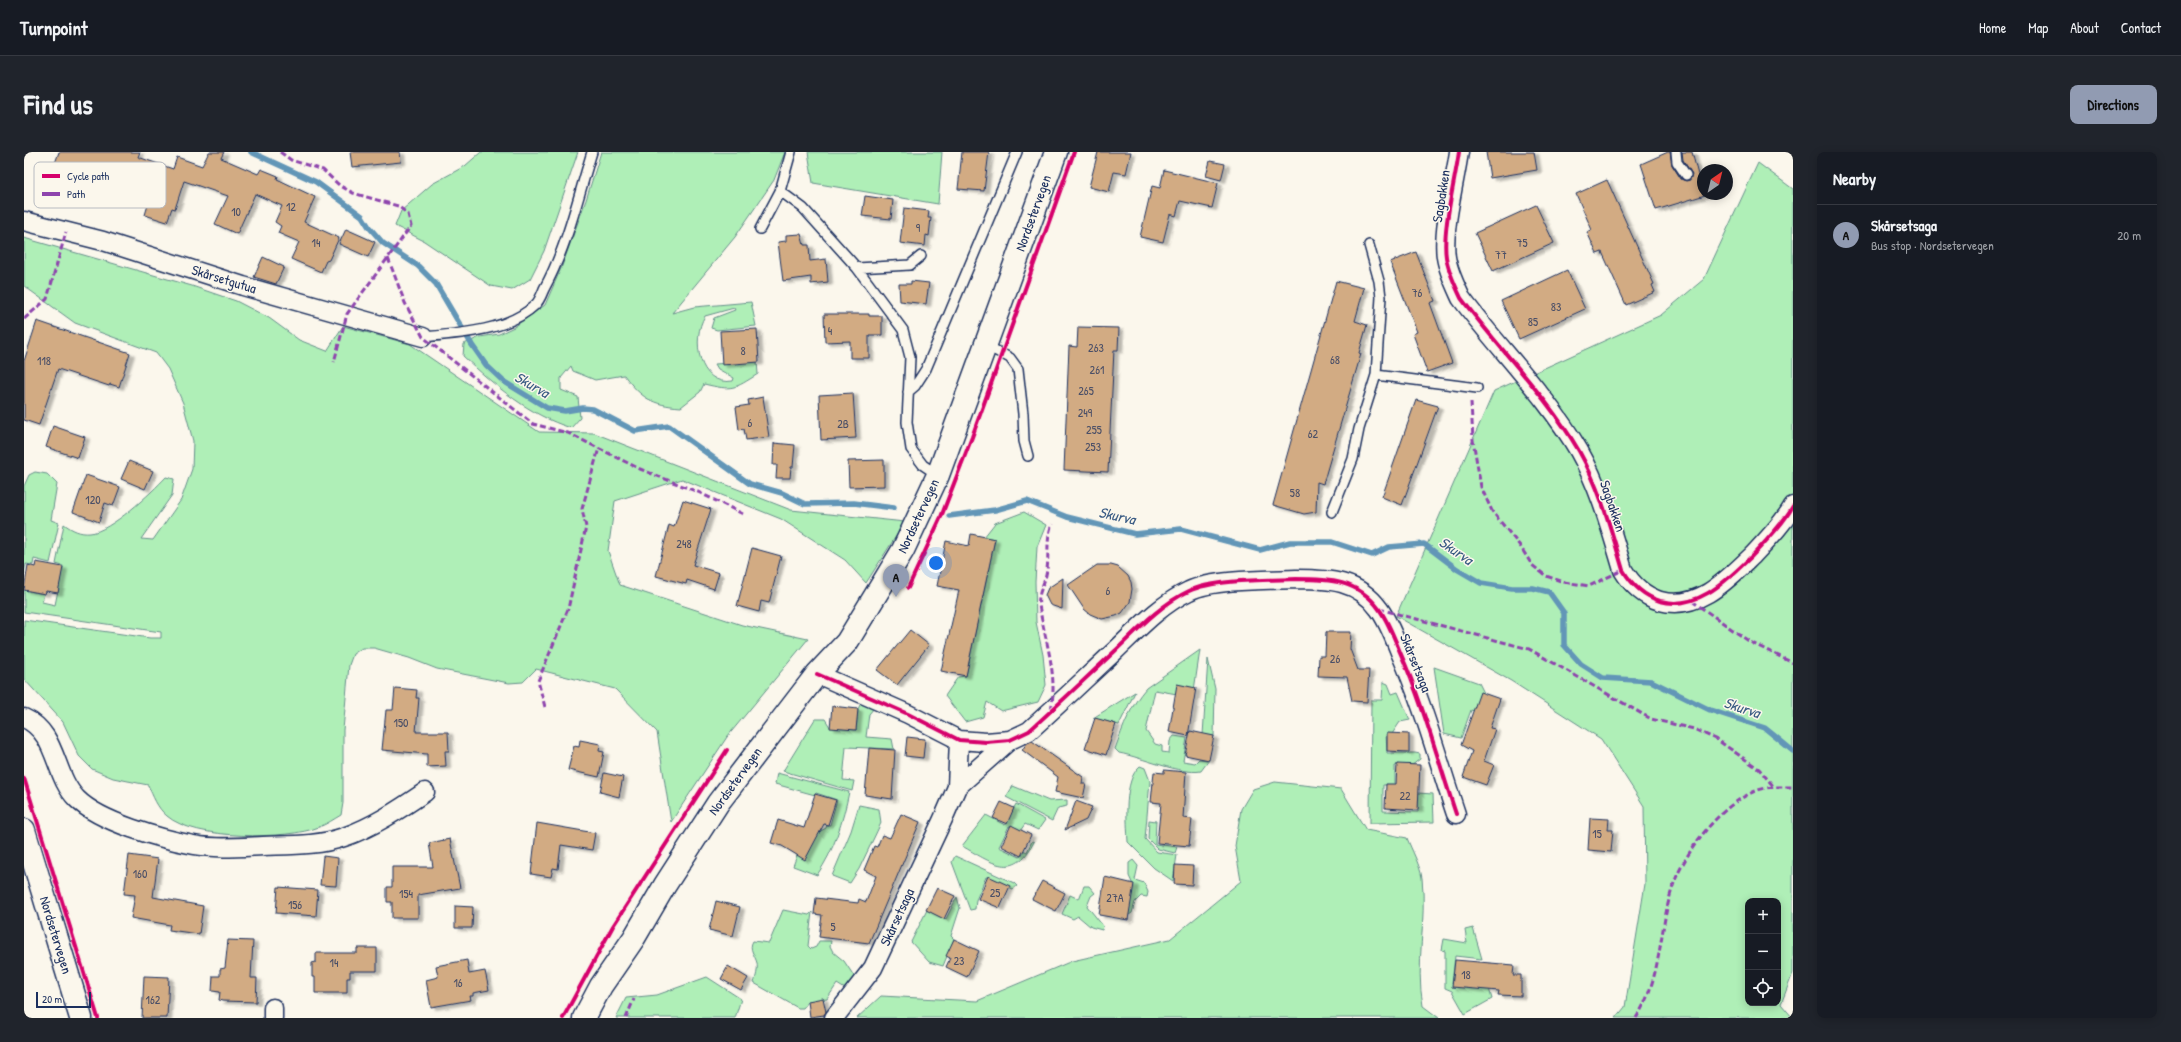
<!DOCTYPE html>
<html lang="en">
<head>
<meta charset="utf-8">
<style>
	:root { --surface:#171b24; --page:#20242c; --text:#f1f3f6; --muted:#9ea1a6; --line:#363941; --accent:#919bb2 }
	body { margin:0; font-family:"Patrick Hand",sans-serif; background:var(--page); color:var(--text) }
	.controls { position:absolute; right:12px; bottom:12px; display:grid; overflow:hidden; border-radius:8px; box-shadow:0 2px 10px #0003 }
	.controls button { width:36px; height:36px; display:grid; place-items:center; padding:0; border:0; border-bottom:1px solid var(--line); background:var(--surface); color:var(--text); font:20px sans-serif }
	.compass { position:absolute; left:1673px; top:12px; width:36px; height:36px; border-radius:50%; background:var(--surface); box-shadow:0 2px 10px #0003; rotate:35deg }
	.scale { position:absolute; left:12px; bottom:10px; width:55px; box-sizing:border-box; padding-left:4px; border:2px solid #1b2f5e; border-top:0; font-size:11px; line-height:14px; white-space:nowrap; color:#1b2f5e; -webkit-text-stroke:3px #fbf7ec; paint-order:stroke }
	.you { position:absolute; left:912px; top:411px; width:14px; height:14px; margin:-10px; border:3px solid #fff; border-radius:50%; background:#1a73e8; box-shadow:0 0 0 6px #1a73e833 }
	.badge { display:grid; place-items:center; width:26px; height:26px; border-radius:50%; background:var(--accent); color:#111; font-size:13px; font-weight:700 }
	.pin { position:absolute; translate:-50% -33px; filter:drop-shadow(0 1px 2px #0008) }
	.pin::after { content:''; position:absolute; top:21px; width:14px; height:12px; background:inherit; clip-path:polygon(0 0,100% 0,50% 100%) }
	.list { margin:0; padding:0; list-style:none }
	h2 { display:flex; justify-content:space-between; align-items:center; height:52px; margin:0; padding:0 16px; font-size:17px }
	h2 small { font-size:13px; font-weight:400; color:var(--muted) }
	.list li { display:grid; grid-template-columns:26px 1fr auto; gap:12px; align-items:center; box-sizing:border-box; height:60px; padding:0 16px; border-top:1px solid var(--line) }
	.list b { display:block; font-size:15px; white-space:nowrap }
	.list p { margin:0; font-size:13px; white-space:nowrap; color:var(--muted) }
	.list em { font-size:13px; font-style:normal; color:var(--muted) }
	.icon { flex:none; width:22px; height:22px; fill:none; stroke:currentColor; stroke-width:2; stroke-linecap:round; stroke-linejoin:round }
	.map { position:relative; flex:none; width:1769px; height:866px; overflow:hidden; border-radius:8px }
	header { display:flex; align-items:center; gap:24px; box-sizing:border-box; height:56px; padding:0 20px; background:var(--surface); border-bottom:1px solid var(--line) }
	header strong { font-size:19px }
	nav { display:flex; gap:22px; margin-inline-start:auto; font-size:14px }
	.intro { display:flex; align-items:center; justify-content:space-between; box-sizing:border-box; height:96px; padding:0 24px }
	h1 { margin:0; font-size:28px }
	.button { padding:10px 18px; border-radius:8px; background:var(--accent); color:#111; font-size:14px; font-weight:700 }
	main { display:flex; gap:24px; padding:0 24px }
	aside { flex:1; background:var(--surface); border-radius:8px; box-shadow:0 2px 10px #0003 }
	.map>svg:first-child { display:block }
	.green { fill:#afefb7; stroke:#658f8a; fill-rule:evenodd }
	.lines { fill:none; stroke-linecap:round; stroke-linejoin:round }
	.stream { stroke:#6296b7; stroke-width:5.5 }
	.building { fill:#d2ab83; stroke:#1b2f5e; filter:url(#shadow) }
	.lane-casing { stroke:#1b2f5e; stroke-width:12 }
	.street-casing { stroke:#1b2f5e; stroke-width:21 }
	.secondary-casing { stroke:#1b2f5e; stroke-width:25 }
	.lane { stroke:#fbf7ec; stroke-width:9 }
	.street { stroke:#fbf7ec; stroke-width:18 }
	.secondary { stroke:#fbf7ec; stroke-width:22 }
	.quiet { stroke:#8e44ad; stroke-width:3; stroke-dasharray:6 3; stroke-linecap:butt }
	.cycleway-casing { stroke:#fbf7ec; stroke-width:6 }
	.cycleway { stroke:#d6006c; stroke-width:4 }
	.labels { text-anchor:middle; stroke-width:3; stroke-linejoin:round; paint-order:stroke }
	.number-label { font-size:12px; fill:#494e67 }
	.street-label { font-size:14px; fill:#1b2f5e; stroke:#fbf7ec }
	.water-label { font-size:15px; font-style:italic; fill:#385a83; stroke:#fbf7ec }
	.key { fill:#fbf7ec; stroke:#b8bbc1; stroke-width:1 }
	.key-label { font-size:11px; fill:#1b2f5e }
</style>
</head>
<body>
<header>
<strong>Turnpoint</strong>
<nav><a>Home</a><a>Map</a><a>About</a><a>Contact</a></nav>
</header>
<div class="intro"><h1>Find us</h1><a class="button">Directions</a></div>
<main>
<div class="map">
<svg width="1769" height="866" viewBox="0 0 1769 866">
	<defs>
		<filter id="shadow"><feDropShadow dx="4.5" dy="2.5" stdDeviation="1" flood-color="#0004"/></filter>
	</defs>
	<rect width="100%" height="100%" fill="#fbf7ec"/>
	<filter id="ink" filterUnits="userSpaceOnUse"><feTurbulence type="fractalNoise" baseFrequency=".025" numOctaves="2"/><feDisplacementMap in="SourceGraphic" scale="8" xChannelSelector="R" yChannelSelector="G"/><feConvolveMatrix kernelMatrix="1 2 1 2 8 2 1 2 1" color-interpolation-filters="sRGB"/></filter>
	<g filter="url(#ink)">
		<path class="green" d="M457 0H554L520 99 506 127 488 138 467 134 400 89 371 74 377 59 408 32 441 14Z
			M577 0H761L750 28 711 85 648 161 670 155 727 150 732 174 693 178 687 176 690 166 711 158 710 156 681 164C667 186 674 235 709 229L710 226 694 217 691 212 733 209 734 222C710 237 709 239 680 232L676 240 657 255C628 253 617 246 600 223L571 228 549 219 547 214 537 226V238L554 245 556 266 547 276C505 263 471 234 439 204L440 192 456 185 475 182 490 175 521 153 538 114 562 48Z
			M784 0H918L914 52 789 31Z
			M1734 11 1769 37V821L1757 852 1769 866H1592L1601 855 1621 732 1620 654 1577 587 1487 529 1372 464 1470 239 1637 163 1680 127ZM1724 749H1754V851H1724Z
			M0 86 168 134 212 149 245 166 275 188 303 199 319 174 386 192 515 280 570 281 767 358 881 370 842 431 821 408 757 367 658 327 591 349 584 399 596 433 718 473 784 487 703 585 647 670 633 580 591 537 512 517 499 530 485 531 413 517 385 506 350 496H338L329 502 325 513 319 578V651L317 663C310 667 303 672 295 675 263 688 170 688 143 664 133 656 129 644 124 633L89 626 68 617 55 604 39 570 0 527V468L126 486H137V480L0 460V438L20 442 18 450 31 453 39 414 32 412 40 372C48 378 56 382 66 381 86 380 128 340 142 325L150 327 148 343 117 387 129 388 157 348 168 317 169 289 159 251 144 217 132 201 51 171 0 134Z
			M11 320 23 322 33 332 27 368 35 371 26 411 10 407 9 413 2 412 0 422V334L5 323Z
			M1000 360 1022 373 1013 395 1011 430 1012 470 1019 503 1022 533 1014 550 977 559 963 550 959 565 941 570 921 544 934 525 942 524 971 387 960 385 971 371Z
			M1176 498 1169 545 1131 538 1122 579 1131 592 1138 594V600L1145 601 1146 589 1150 584 1163 586 1159 609 1171 611 1175 607 1185 608 1177 619C1157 623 1117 605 1095 601L1091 597C1099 575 1107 553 1122 536Z
			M1184 507 1191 537 1190 585 1179 583Z
			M1410 515 1455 531 1461 543 1450 559 1447 558 1437 586 1420 582Z
			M1359 530 1364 532 1368 542 1374 540 1386 568 1376 570 1368 582H1362L1363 601H1391L1396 602V607L1387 614H1371V633H1359V659L1394 660V641L1409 642 1410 670 1346 671 1347 548H1358Z
			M1111 540 1095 573 1069 566Z
			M837 551 850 556 845 562 842 585 868 587 870 597 822 595 819 628 830 629 828 639 759 619 791 567H801L806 575 832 578 834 557Z
			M1116 614 1121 616 1126 629 1121 687 1133 700 1153 703 1149 729 1130 716 1104 690C1103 670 1099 628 1116 614Z
			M753 621 825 640C819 669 810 699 793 723L769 714 783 677 795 680 802 676 803 673H806L813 648 792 641 791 643 751 632Z
			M1251 630 1317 637 1342 678 1383 686C1388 699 1396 713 1398 726 1403 769 1391 812 1399 854L1415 866H833L857 844 953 849 1048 809 1146 787 1217 729 1211 694 1217 657 1229 637Z
			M989 634 1025 649 1043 648V654L1034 656 1028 669 982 645Z
			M992 652 1021 668 1014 678 1001 672 996 679 985 674 975 695 996 705 999 698 1003 700 1008 689 1010 690C990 730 967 710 938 694L962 663 981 673Z
			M835 653 855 657 857 671 835 717 826 731 808 724 827 679Z
			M1125 668 1132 669 1131 692 1153 695 1151 701 1134 697 1124 687Z
			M931 704 990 731 993 734 989 737 962 725 952 748 951 757 946 758 928 710Z
			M1109 708 1114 714 1111 728 1120 731 1124 740 1123 745 1117 744 1111 750 1108 761 1102 765 1109 733 1105 724V711Z
			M1060 734H1065L1071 741 1067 744 1063 754 1079 774 1078 778 1067 775 1054 764 1049 767 1038 762 1046 743 1055 747Z
			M933 745 936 756 927 784 930 787 919 814 905 810 887 790 903 758 922 767Z
			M759 758 785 763 788 760 784 794 787 797 792 795 795 789H807L806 794 809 800 820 809 832 827 826 836 821 837 813 832 803 847 785 849 779 856H774L730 831C732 825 734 818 733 811 731 803 724 797 729 789L745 791Z
			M1449 776 1458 807 1431 804 1428 832 1455 835 1462 826 1468 847 1441 862 1428 839 1421 836V799L1418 798 1420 787 1443 791 1441 778Z
			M683 825 717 847 711 866H592L602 846 633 843Z"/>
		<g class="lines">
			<path class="stream" d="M227 0 292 30 338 64 345 75 359 91 394 114 412 132 448 193 462 213 479 229 523 256 541 259 559 256 569 257 611 279 645 274 726 332 758 341 781 352 830 351 870 356
				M925 364 971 358 1003 349 1043 365 1111 382 1157 377 1236 398 1266 390H1308L1348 403 1365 395 1400 392 1433 417 1457 431 1488 436H1509L1525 440 1540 461V493L1557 512 1579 526 1627 529 1686 558 1741 576 1769 599"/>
		</g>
		<path class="building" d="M35 0H116L114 5 149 17 153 5 178 14 185 0H200L197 6 234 22 237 17 254 24 253 27 291 45 280 70 315 86 305 108 302 109 297 120 267 107 275 90 254 81 257 74 251 70 258 54 231 42 213 82 191 72 204 44 160 29 151 57 148 56 143 70 121 63 126 46 56 22 51 38 25 28Z
			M326 0H376L377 10 328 15Z
			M938 0H965L960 39 934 37Z
			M1074 0H1107L1102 22 1090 20 1085 40 1065 35Z
			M1462 0H1510L1513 18 1466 26Z
			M1644 0H1646L1648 13 1657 27 1662 29 1666 28 1668 22 1659 8 1658 0H1668L1679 42 1681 43 1632 58 1617 12Z
			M1186 9 1201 12 1197 28 1182 24Z
			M1140 18 1194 31 1188 56 1156 49 1152 64 1146 62 1139 90 1116 85 1128 34 1136 36Z
			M1583 28 1630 132 1628 133 1631 140 1602 153 1578 100 1573 102 1563 80 1568 78 1552 42Z
			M841 44 869 48 867 67 838 64Z
			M1512 53 1530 91 1469 119 1451 81Z
			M880 56 905 59 904 66H907L905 84 902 83 901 94 876 91Z
			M322 77 351 90 344 105 315 92Z
			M777 82 780 93H785L786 109 802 107 804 130 787 132V125L759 129 754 90 762 89V83Z
			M1392 100 1411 149 1406 151 1428 211 1403 220 1389 182 1393 180 1366 110Z
			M239 105 260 115 252 132 230 125Z
			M1543 118 1561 157 1495 187 1477 149Z
			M887 129 905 131 902 152 876 149 875 132H887Z
			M1312 129 1340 136 1331 169 1343 173 1335 201 1337 202 1299 332 1293 330 1292 360 1280 362 1249 353Z
			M800 162H845V164H858V183H845V206H826V189L801 190Z
			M13 169 106 201 95 235 86 232 85 234 34 217 15 273 0 268V209Z
			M1054 175 1095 176 1094 198H1090L1084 320 1040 318 1045 194 1053 195Z
			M733 177 735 210 698 213 696 179Z
			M829 241 832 286 797 288 795 243Z
			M739 245 745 285 722 288 720 277 715 278 712 255 725 253 724 248Z
			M1392 248 1414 254 1378 353 1358 345Z
			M29 274 61 285 54 306 22 295Z
			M750 291 771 293 769 315H767L766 326H752L753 313H749Z
			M860 308V334L825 335 824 309Z
			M105 309 129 319 121 337 97 327Z
			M62 323 96 335 89 354 81 351 75 370 49 360Z
			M659 348 687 357 669 413 695 421 690 437 663 428 662 432 632 424 645 373 650 375Z
			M947 382 971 387 942 524 917 519 935 438 913 434 922 389 945 394Z
			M728 396 757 404 745 451 737 449 735 460 713 454Z
			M12 410 39 415 34 441 22 439 21 442 0 438 4 413 11 415Z
			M1073 413H1087L1094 415 1104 424 1107 430 1108 437 1106 450 1098 461 1092 464 1078 467 1066 462 1060 457 1044 433Z
			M1039 426 1038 457 1026 453 1021 443 1024 436Z
			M886 478 905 493 873 533 853 518Z
			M1302 480H1327L1326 497 1334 518H1345L1343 550 1328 549 1323 525 1294 524 1295 504H1301Z
			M1153 532 1172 536 1164 584 1145 580Z
			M371 536 393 538 392 546H395L392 580H424L425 599H421L422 614 403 615V602L358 598 362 558H369Z
			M1456 540 1476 547 1466 576 1471 577 1460 609 1470 613 1462 633 1439 625 1448 599 1437 593Z
			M808 554 834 557 832 578 806 576Z
			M1071 566 1092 572 1082 603 1061 596Z
			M1166 579 1190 584 1185 608 1161 603Z
			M1363 581 1385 582V600L1363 599Z
			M883 585 901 587 899 606 881 604Z
			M556 588 576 592 575 599 580 600 575 625 544 618 550 594 555 595Z
			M1008 589 1059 625 1058 632H1062L1059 646 1031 640 1034 625 998 598 1003 591Z
			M845 596 871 598 868 647 841 643Z
			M1373 612 1396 613 1394 658 1361 656 1362 632H1372Z
			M1140 618 1162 620 1159 666 1168 667 1165 694 1133 691 1137 651 1127 650 1130 620 1140 621Z
			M580 621 599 625 595 645 576 640Z
			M791 642 812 648 804 673 800 672 781 708 758 694 747 691 754 668 780 676Z
			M1052 649 1068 655 1062 668 1041 678Z
			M977 650 990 656 983 672 969 666Z
			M877 662 896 670 845 791 795 785 798 763 790 762 792 746 834 751 835 747 842 750 852 724 840 718 850 694 853 695 858 683 866 686Z
			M1566 666 1585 667 1584 678H1589L1587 700 1564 698Z
			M513 671 571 681 568 698 537 693 534 717 529 716 527 725 507 722Z
			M987 673 1007 683 997 704 977 694Z
			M426 687 436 736 394 743V766H368V750H363V735H368V715H409L405 691Z
			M105 703 134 707 129 745 179 754 175 782 145 778 146 773 107 766 111 743 100 742Z
			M299 704 314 706 312 734 296 733Z
			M1151 713 1169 714 1168 733 1150 732Z
			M964 724 986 734 976 756 954 747Z
			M1081 725 1110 732 1104 768 1075 763Z
			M1018 729 1041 741 1032 759 1008 747Z
			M254 735 294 738 292 764 252 761Z
			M913 736 931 744 920 767 902 758Z
			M692 749 716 755 709 784 685 778Z
			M431 754 449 755 448 776H431Z
			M930 787 955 799 943 825 922 815 926 806 922 804Z
			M204 788 229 789 227 826H233L232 850 198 849 195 848 196 840 188 839 189 824H196V817L201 816Z
			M333 796H353V819H326V826H323V841H291V825H288V811L292 810V801H333Z
			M443 808 445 822 461 819 465 838 449 841V844H446L447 848 407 855 402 828 414 825 412 814Z
			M1431 808 1490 813 1489 823H1497V844L1474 843 1475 839 1428 835Z
			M704 814 724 826 717 838 697 827Z
			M120 824 145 825 143 866H118Z
			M799 846 802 860 800 863 786 865 784 849Z"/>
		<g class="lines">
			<g class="lane-casing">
				<path id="lane" d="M767 0 756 39 779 56 833 116 879 178 886 205 883 270 887 297 899 313 914 323
					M1652 0 1653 10 1662 23
					M736 77 756 39
					M1345 93 1355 129 1357 145 1352 223
					M833 116 886 113 897 104
					M399 185C434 182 484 179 511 153 515 150 518 142 520 137 543 95 554 45 568 0
					M961 193 986 206 994 217 999 262 1000 289 1004 304
					M884 240 891 234 902 217 993 0
					M1308 360 1329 307 1335 277 1352 223 1453 236"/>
			</g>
			<g class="street-casing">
				<path id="street" d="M1435 0C1431 29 1418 78 1422 105 1424 119 1431 133 1437 146 1475 197 1523 244 1555 299 1576 336 1587 378 1599 418 1608 433 1620 444 1636 449 1674 459 1703 428 1728 404 1742 389 1759 372 1769 354
					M0 69 79 89 219 134 399 185
					M793 522 884 562 935 588 962 590 986 588 1005 579C1034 553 1062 526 1091 499 1113 478 1137 452 1165 439 1189 427 1245 428 1272 427 1305 427 1334 428 1355 457 1364 469 1370 485 1376 500 1399 552 1414 608 1432 662
					M0 566C34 581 29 623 53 647 76 670 137 687 170 693 192 697 216 695 239 694 266 693 294 694 320 685 349 675 376 657 401 640
					M933 635 986 588
					M249 866V856
					M810 866 849 816 919 667 933 635 935 588"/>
			</g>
			<g class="secondary-casing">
				<path id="secondary" d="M0 678 57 866
					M560 866 577 834 610 786 641 733 694 651 793 522 823 490 879 398 914 323 1032 0"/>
			</g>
			<use href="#lane" class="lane"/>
			<use href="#street" class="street"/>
			<use href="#secondary" class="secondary"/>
			<path class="quiet" d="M256 0 267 8 299 18 315 33 329 41 374 54 384 62 387 74 323 162 310 210
				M364 106 381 151 399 185 509 272 544 281 616 317 674 340 719 362
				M0 167 23 147 42 80
				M1447 250 1449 288 1457 335 1468 359 1496 394 1508 413 1522 424 1540 430 1565 434 1599 418
				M1668 449 1726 490 1769 511
				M1355 457 1505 497 1627 567 1670 577 1692 587 1735 617 1750 635
				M521 555 514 529 544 457 562 375 558 357 575 296
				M1027 558C1034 521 1021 489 1015 453 1013 442 1020 433 1022 423 1026 405 1021 390 1028 372
				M602 866 610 847
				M1612 866C1640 824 1634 770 1652 726 1666 694 1695 656 1727 641 1740 634 1755 635 1769 635"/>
			<g class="cycleway-casing">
				<path id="cycleway" d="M1435 0C1431 29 1418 78 1422 105 1424 119 1431 133 1437 146 1475 197 1523 244 1555 299 1576 336 1587 378 1599 418 1608 433 1620 444 1636 449 1674 459 1703 428 1728 404 1742 389 1759 372 1769 354
					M884 436 917 365 948 285 1050 0
					M793 522 884 562 935 588 962 590 986 588 1005 579C1034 553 1062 526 1091 499 1113 478 1137 452 1165 439 1189 427 1245 428 1272 427 1305 427 1334 428 1355 457 1364 469 1370 485 1376 500 1399 552 1414 608 1432 662
					M0 626 74 866
					M539 866 589 774 703 598"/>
			</g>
			<use href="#cycleway" class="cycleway"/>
		</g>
	</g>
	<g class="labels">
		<g class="number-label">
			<text x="267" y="59">12</text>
			<text x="212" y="64">10</text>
			<text x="894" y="80">9</text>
			<text x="292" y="95">14</text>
			<text x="1498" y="95">75</text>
			<text x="1477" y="107">77</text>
			<text x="1393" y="145">76</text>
			<text x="1532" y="159">83</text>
			<text x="1509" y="174">85</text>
			<text x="806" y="183">4</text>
			<text x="1072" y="200">263</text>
			<text x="719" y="203">8</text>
			<text x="1311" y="212">68</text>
			<text x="20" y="213">118</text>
			<text x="1073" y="222">261</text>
			<text x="1062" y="243">265</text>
			<text x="1061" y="265">249</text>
			<text x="726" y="275">6</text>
			<text x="819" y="276">2B</text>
			<text x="1070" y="282">255</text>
			<text x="1289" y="286">62</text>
			<text x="1069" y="299">253</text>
			<text x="1271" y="345">58</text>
			<text x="69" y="352">120</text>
			<text x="660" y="396">248</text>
			<text x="1084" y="443">6</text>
			<text x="1311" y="511">26</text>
			<text x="377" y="575">150</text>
			<text x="1381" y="648">22</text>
			<text x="1573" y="686">15</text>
			<text x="116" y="726">160</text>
			<text x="971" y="745">25</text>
			<text x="382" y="746">154</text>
			<text x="1091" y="750">27A</text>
			<text x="271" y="757">156</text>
			<text x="809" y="779">5</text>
			<text x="935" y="813">23</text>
			<text x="310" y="815">14</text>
			<text x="1442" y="827">18</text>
			<text x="434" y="835">16</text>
			<text x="129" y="852">162</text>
		</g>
		<g class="street-label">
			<text transform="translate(1417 44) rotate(-81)" y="5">Sagbakken</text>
			<text transform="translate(1009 61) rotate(-70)" y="5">Nordsetervegen</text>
			<text transform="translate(200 127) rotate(17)" y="5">Skårsetgutua</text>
			<text transform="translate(1589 354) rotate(71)" y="5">Sagbakken</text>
			<text transform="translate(894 364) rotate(-65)" y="5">Nordsetervegen</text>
			<text transform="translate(1392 511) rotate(68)" y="5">Skårsetsaga</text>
			<text transform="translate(711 629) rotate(-54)" y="5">Nordsetervegen</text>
			<text transform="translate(873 765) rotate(-65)" y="5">Skårsetsaga</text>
			<text transform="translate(32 783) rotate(73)" y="5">Nordsetervegen</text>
		</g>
		<g class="water-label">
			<text transform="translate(508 233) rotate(30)" y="5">Skurva</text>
			<text transform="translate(1093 364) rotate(12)" y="5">Skurva</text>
			<text transform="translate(1432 399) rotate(34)" y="5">Skurva</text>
			<text transform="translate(1718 556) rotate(18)" y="5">Skurva</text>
		</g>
	</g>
	<rect x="10" y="10" width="132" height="46" rx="6" class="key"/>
	<rect x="18" y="22" width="18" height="4" fill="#d6006c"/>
	<rect x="18" y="40" width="18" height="4" fill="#8e44ad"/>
	<g class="key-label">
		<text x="43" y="28">Cycle path</text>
		<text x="43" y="46">Path</text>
	</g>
</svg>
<div class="controls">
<button>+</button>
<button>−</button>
<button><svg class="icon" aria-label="locate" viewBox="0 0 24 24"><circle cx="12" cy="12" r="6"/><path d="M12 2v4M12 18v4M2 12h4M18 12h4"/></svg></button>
</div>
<svg class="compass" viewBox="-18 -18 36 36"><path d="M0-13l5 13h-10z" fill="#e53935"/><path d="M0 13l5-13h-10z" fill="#9ea1a6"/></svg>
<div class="scale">20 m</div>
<div class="you"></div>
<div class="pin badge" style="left:872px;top:445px">A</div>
</div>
<aside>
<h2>Nearby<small></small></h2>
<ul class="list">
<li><span class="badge">A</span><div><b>Skårsetsaga</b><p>Bus stop · Nordsetervegen</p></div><em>20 m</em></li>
</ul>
</aside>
</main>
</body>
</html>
